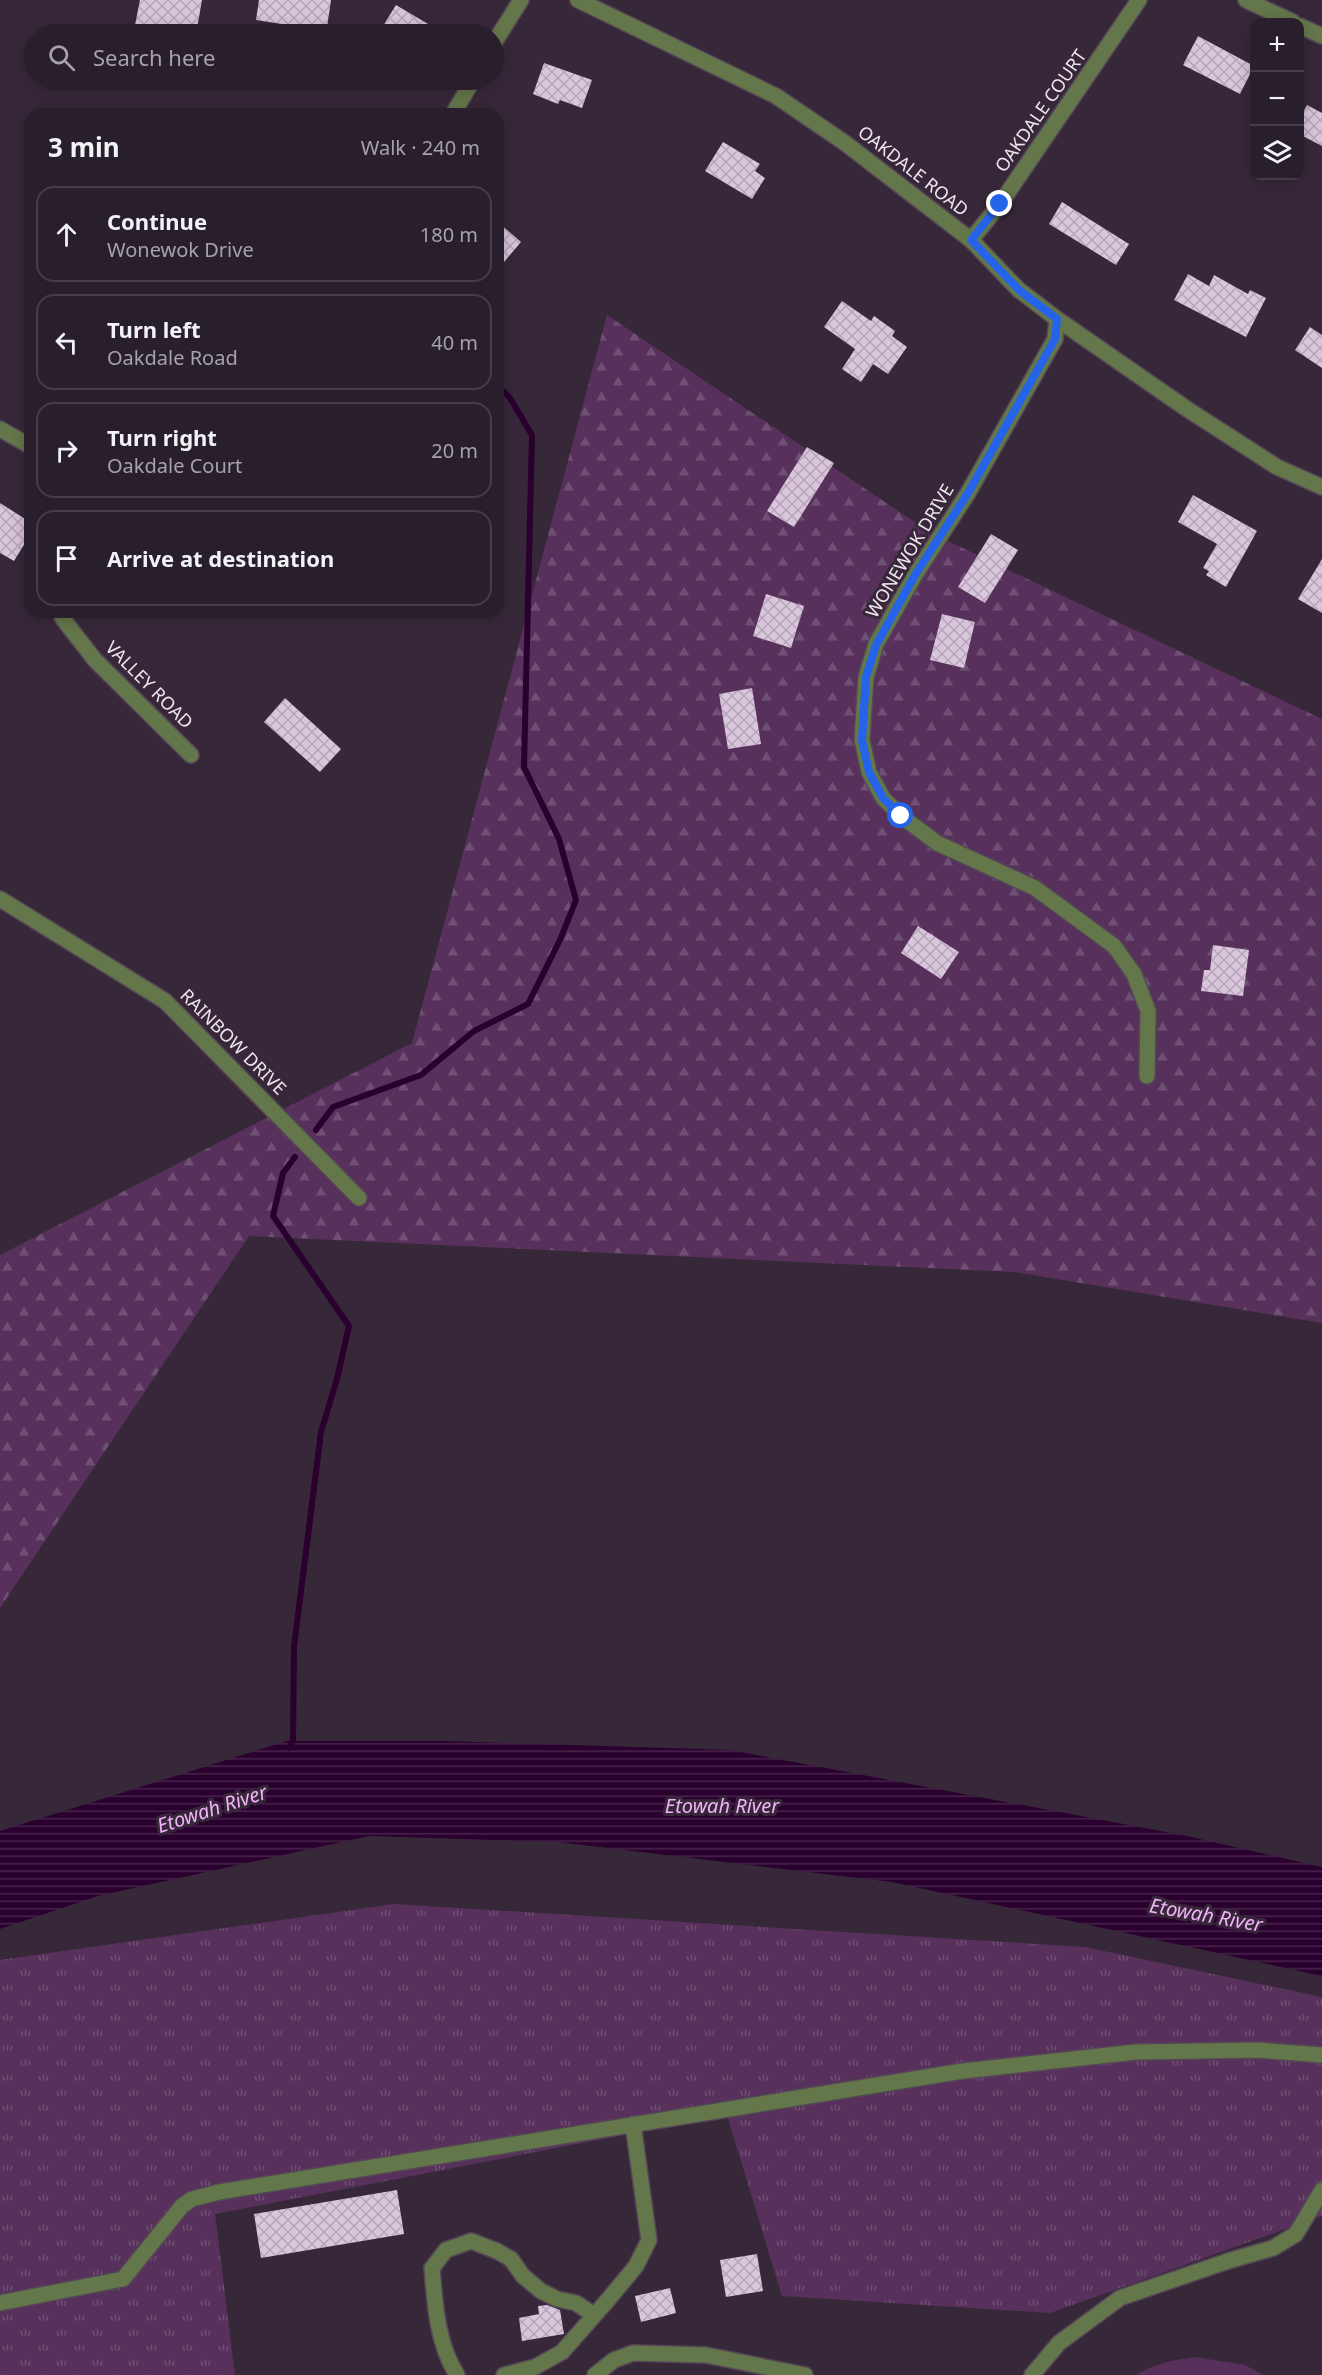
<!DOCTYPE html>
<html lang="en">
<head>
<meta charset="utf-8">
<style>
	:root { --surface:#291e2b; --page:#352b37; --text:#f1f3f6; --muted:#a5a2a9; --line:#453c47 }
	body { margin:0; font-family:"Noto Sans",sans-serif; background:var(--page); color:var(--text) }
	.controls { position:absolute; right:18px; top:18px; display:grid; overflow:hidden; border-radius:12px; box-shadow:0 3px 15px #0003 }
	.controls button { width:54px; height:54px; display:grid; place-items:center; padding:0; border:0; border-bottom:2px solid var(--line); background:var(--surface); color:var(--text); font:30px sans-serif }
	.stop { position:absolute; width:18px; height:18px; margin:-14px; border:4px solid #2563eb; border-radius:50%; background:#fff }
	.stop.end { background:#2563eb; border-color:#fff; box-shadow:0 2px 6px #0008 }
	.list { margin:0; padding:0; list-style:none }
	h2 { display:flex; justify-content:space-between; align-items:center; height:78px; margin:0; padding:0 24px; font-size:26px }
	h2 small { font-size:20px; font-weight:400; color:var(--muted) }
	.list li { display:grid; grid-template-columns:39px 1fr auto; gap:18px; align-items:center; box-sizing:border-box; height:96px; margin:0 12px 12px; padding:0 12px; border:2px solid var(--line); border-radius:18px }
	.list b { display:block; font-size:22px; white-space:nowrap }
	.list p { margin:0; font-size:20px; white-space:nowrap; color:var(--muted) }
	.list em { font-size:20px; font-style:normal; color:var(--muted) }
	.icon { flex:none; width:33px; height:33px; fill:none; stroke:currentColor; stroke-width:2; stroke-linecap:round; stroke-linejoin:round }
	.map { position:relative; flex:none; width:1322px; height:2375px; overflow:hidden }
	.search { position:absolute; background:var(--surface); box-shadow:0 3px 15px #0003; left:24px; top:24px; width:480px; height:66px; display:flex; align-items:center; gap:15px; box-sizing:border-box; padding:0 21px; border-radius:33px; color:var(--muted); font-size:22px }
	.panel { position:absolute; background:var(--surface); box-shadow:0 3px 15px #0003; left:24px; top:108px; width:480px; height:510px; border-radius:18px }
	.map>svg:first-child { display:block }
	.grass { fill:url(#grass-tufts) }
	.forest { fill:url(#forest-firs) }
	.pitch { fill:#57315b }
	.water { fill:url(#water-rules) }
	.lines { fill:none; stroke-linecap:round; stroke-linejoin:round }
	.stream { stroke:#29002e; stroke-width:6 }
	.building { fill:url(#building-cross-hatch) }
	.minor-casing { stroke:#544656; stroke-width:18 }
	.minor { stroke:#64774a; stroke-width:15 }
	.route { stroke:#2563eb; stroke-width:8 }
	.labels { text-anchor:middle; stroke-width:6; stroke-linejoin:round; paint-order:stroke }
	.street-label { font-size:18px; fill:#efe4f0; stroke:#372839 }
	.water-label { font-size:20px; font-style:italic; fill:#f4b1fc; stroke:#372839 }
</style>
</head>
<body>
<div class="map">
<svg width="1322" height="2375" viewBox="0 0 1322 2375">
	<defs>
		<pattern id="grass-tufts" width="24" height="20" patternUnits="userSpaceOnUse" patternTransform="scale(1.5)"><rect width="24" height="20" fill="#57315b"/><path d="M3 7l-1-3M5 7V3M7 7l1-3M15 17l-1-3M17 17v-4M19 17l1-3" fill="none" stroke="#6f4f73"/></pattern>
		<pattern id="forest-firs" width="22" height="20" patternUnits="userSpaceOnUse" patternTransform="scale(1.5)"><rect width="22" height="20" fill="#57315b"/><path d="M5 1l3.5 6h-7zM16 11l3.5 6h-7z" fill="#6f4f73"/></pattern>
		<pattern id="water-rules" width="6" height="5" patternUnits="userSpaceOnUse" patternTransform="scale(1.5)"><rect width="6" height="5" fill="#29002e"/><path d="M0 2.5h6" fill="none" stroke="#48254d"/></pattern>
		<pattern id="building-cross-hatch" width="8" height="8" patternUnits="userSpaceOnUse" patternTransform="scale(1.5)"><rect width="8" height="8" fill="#d9c5dc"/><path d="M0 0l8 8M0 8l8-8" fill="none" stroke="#b5a5b7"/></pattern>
	</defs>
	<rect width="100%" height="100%" fill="#372839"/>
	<path class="grass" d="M394 1904 1085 1947 1322 1997V2216L1050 2313 782 2296 727 2115 215 2214 235 2375H0V1960Z"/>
	<path class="forest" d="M607 315 931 533 1322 719V1323L1014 1272 249 1236 0 1608V1255L412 1043Z"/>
	<path class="pitch" d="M1195 2357 1245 2365 1264 2375H1136C1153 2364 1174 2360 1195 2357Z"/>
	<path class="water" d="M287 1741H445L730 1750 1182 1835 1322 1867V1976L892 1882 558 1842 369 1836 98 1896 0 1929V1831Z"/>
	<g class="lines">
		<path class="stream" d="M316 1130 333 1107 421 1075 474 1031 528 1004 560 940 576 900 559 839 524 767 532 435 510 398 498 386
			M289 1748 293 1741 294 1647 321 1432 337 1379 349 1326 273 1216 283 1173 295 1157"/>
	</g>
	<path class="building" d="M140 0H202L196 34 135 25Z
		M259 0H331L326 34H286L288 25 256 20Z
		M396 5 445 34H378Z
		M1198 36 1254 66 1240 94 1183 65Z
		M544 63 592 80 582 108 560 100 558 104 533 94Z
		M1307 105 1322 113V146L1299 134V120Z
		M723 142 760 164 755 171 765 178 752 199 705 171Z
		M1062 202 1129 244 1116 265 1049 224Z
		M498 222 521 242 498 269Z
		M1188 274 1209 286 1214 275 1248 294 1250 290 1266 298 1246 337 1174 300Z
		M842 301 871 321 874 316 895 331 892 336 907 347 888 374 873 364 861 382 842 369 855 349 824 327Z
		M1310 327 1322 335V368L1295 350Z
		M807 447 834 463 794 527 767 511Z
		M1193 495 1257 531 1226 587 1206 575 1209 571 1203 568 1217 544 1178 522Z
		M0 503 30 522V535L14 561 0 553Z
		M991 534 1018 550 985 603 958 587Z
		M1322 559V613L1298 599Z
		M766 594 804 606 791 648 753 636Z
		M942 614 975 622 964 668 930 660Z
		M752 688 761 744 728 749 719 694Z
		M285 698 341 749 320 772 264 722Z
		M918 926 959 952 941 979 901 953Z
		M1213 945 1249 950 1243 996 1201 991 1204 970H1210Z
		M397 2190 404 2234 261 2258 254 2214Z
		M757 2254 763 2291 726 2297 720 2260Z
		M670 2288 676 2313 641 2322 635 2296Z
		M547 2305 560 2310 564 2334 522 2341 519 2318 539 2314 538 2306Z"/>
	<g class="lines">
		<g class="minor-casing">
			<path id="minor" d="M578 0 776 96 845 143 971 240 1019 290 1057 319 1187 409 1277 467 1322 487
				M1246 0 1293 22
				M1300 26 1322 36
				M494 43 521 0
				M453 114 473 80
				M971 240 1000 204 1139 0
				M1057 319 1055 339 968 493 915 575 876 644 866 677 862 740 869 772 883 798 901 816 937 843 1035 888 1114 946 1134 974 1148 1011 1147 1076
				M0 429 30 446
				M60 612 63 619 95 660 191 755
				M0 899 165 1001 359 1198
				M0 2303 123 2279 182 2206 192 2199 219 2192 963 2071 1136 2052 1258 2050 1322 2055
				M457 2375C437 2343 435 2305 432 2268L446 2250 471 2241 497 2251 511 2259 523 2276 541 2291 557 2299 576 2303 594 2315
				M504 2375 535 2367 562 2352 607 2301 636 2266 649 2240 633 2124
				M595 2375 614 2360 633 2353 706 2355 805 2375
				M1032 2375 1059 2343 1120 2298 1228 2261 1273 2248 1296 2234 1322 2190"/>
		</g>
		<use href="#minor" class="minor"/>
	</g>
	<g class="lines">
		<path class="route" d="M901 816 883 798 869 772 862 740 866 677 876 645 915 575 968 493 1055 339 1057 319 1019 290 971 240 1000 204"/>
	</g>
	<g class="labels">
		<g class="street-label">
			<text transform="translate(1041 111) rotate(-55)" y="6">OAKDALE COURT</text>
			<text transform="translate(913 171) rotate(38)" y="6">OAKDALE ROAD</text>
			<text transform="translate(910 551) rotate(-59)" y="6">WONEWOK DRIVE</text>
			<text transform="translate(149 685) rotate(45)" y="6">VALLEY ROAD</text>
			<text transform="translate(233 1042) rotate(45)" y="6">RAINBOW DRIVE</text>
		</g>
		<g class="water-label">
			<text x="722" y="1813">Etowah River</text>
			<text transform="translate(212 1809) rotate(-18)" y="7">Etowah River</text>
			<text transform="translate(1206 1915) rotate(10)" y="7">Etowah River</text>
		</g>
	</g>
</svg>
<div class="controls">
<button>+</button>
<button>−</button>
<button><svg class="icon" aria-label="layers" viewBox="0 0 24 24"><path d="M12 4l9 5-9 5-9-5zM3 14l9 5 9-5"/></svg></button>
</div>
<div class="stop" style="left:901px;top:816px"></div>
<div class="stop end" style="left:1000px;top:204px"></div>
<div class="search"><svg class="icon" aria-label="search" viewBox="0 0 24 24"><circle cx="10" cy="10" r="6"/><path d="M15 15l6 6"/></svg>Search here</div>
<section class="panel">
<h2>3 min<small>Walk · 240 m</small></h2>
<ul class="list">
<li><svg class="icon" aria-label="ahead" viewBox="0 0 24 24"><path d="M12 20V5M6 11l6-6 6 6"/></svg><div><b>Continue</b><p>Wonewok Drive</p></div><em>180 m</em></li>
<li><svg class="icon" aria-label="left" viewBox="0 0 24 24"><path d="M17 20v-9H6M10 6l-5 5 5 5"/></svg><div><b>Turn left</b><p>Oakdale Road</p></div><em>40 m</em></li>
<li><svg class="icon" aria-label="right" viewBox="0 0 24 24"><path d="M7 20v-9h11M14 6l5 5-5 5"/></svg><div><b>Turn right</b><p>Oakdale Court</p></div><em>20 m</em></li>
<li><svg class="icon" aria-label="arrive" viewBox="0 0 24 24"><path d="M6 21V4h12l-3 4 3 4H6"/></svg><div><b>Arrive at destination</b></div></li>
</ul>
</section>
</div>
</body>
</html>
